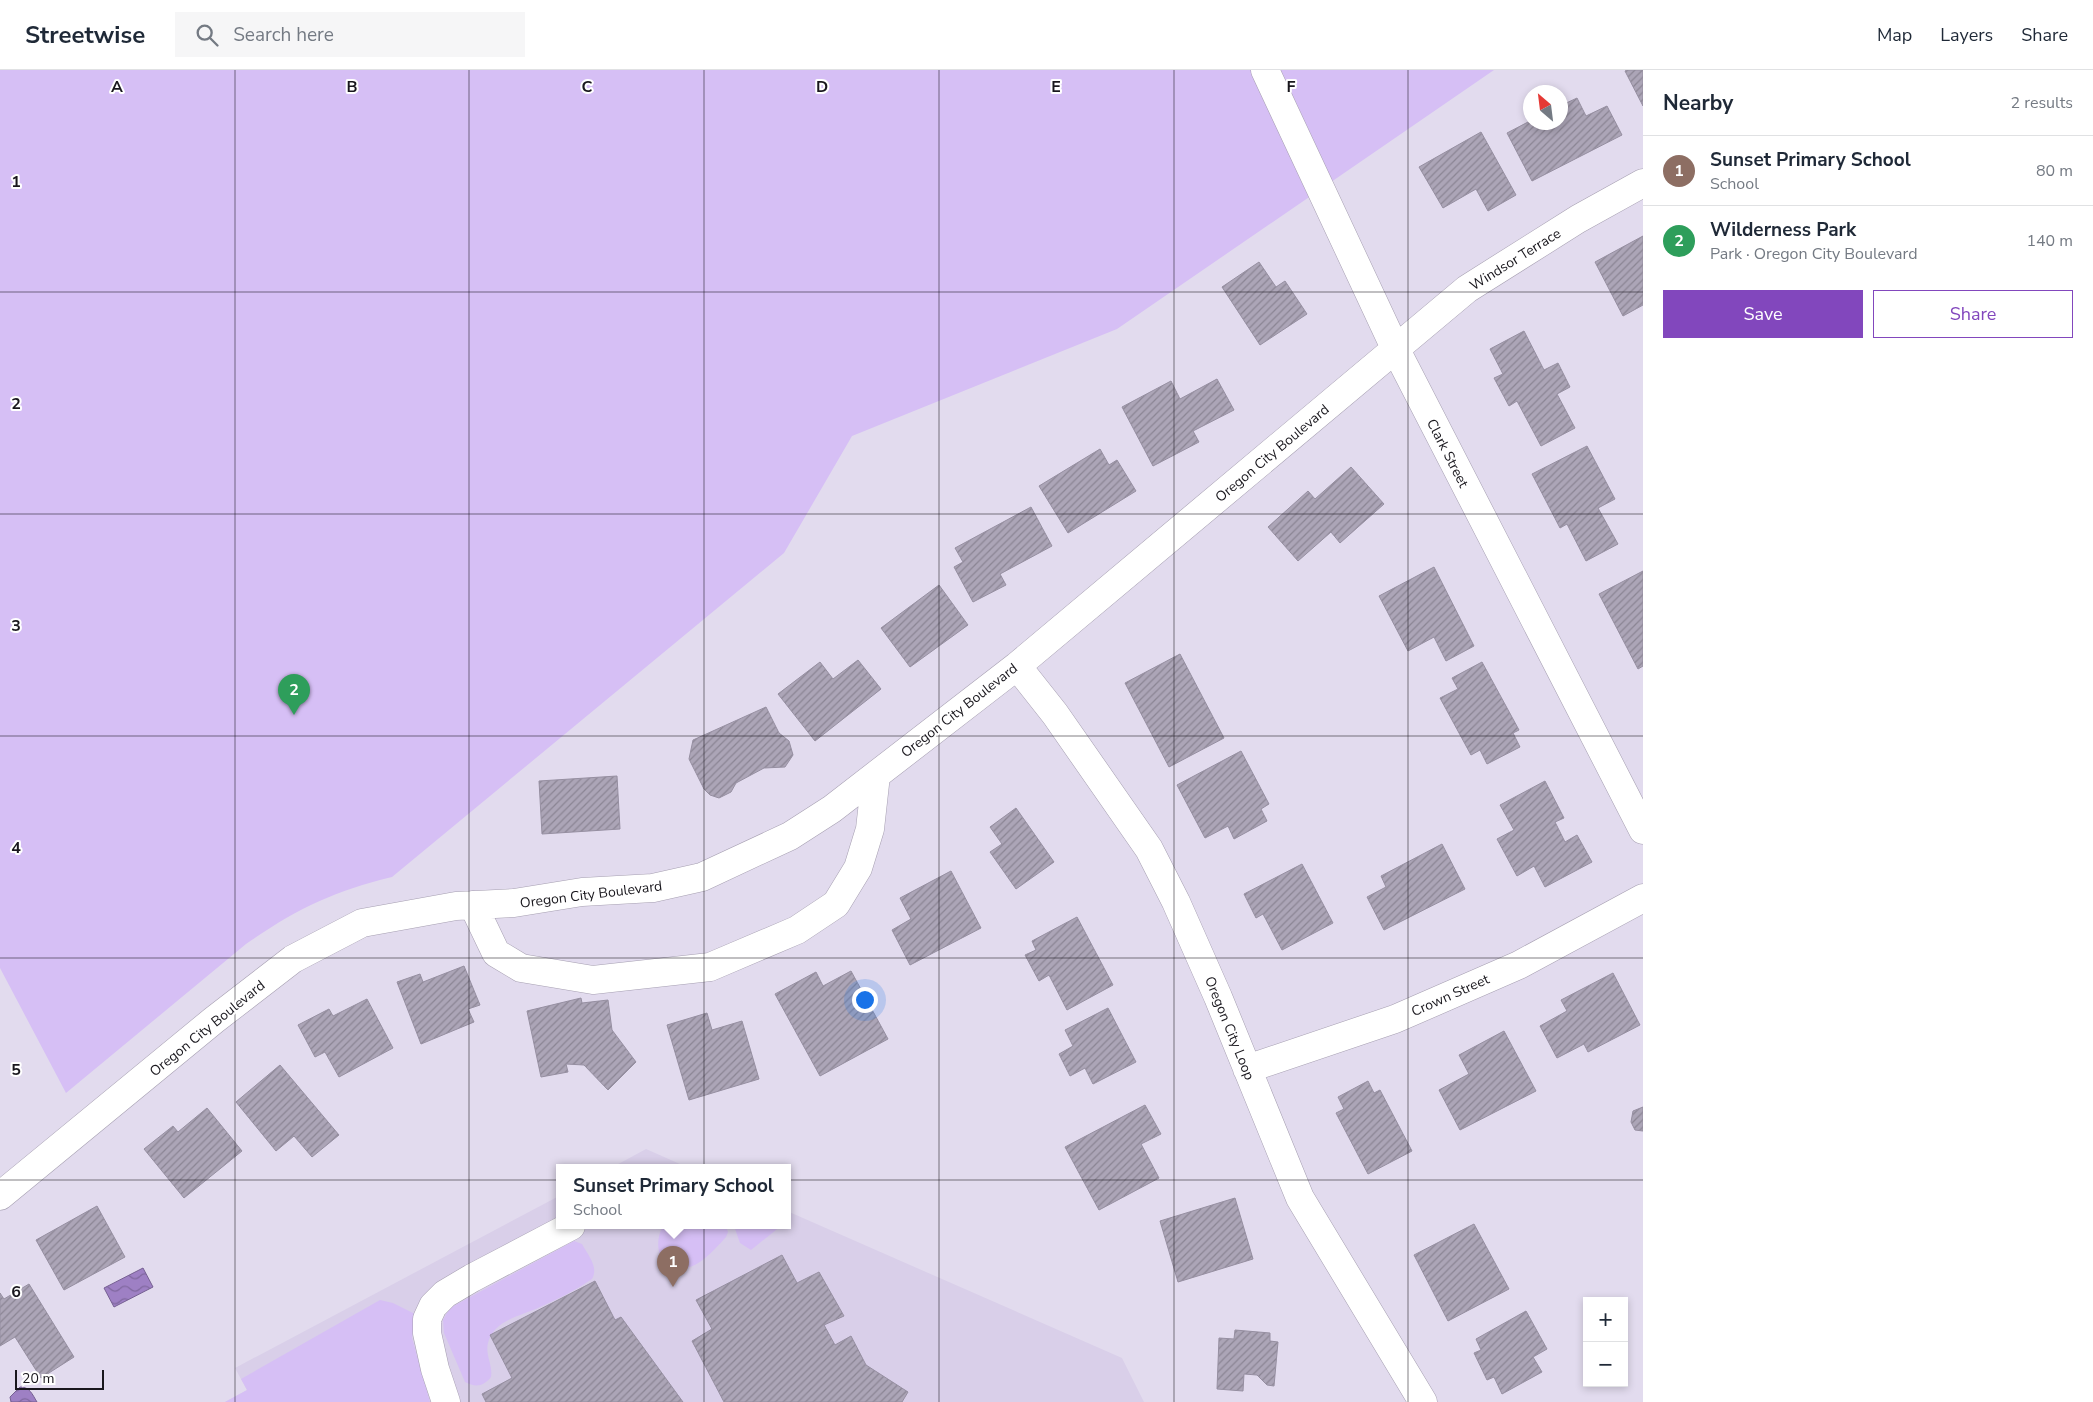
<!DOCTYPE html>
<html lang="en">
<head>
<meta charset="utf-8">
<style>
	:root { --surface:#fff; --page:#f6f6f7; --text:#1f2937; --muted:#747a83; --line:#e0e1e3; --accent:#8247bd }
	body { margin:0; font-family:"Nunito Sans",sans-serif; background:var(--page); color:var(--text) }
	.controls { position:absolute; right:15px; bottom:15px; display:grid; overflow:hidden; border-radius:0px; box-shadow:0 2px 8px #0003 }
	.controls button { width:45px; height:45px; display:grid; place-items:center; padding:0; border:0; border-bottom:1px solid var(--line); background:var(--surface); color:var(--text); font:25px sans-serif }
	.compass { position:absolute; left:1523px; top:15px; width:45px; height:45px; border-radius:50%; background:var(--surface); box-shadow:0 2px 8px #0003; rotate:332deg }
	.scale { position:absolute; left:15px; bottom:12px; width:89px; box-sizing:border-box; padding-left:5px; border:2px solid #19171d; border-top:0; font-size:14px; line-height:18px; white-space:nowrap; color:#19171d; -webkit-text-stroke:4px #fff; paint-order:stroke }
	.you { position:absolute; left:864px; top:929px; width:18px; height:18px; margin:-12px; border:4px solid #fff; border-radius:50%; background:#1a73e8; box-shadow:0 0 0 8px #1a73e833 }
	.badge { display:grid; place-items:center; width:32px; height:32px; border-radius:50%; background:var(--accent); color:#fff; font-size:16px; font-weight:700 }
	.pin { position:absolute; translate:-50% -41px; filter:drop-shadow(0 1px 2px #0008) }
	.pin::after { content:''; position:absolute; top:26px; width:18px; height:15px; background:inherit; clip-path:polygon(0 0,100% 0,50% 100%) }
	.popup { position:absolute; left:556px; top:1094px; width:235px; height:65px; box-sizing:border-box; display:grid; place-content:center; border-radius:0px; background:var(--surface); filter:drop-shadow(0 1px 4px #0005); font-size:16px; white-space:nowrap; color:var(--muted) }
	.popup b { font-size:19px; color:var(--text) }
	.popup::after { content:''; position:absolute; left:50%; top:100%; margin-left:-10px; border:10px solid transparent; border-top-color:var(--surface) }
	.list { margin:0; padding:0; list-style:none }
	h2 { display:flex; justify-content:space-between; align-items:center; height:65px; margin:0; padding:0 20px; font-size:21px }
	h2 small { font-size:16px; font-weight:400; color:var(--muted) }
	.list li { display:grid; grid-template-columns:32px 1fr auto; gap:15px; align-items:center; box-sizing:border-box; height:70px; padding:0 20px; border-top:1px solid var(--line) }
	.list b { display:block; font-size:19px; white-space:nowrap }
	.list p { margin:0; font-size:16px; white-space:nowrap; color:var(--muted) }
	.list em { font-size:16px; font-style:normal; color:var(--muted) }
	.actions { display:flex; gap:10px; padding:15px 20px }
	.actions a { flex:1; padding:11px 0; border:1px solid var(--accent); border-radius:0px; text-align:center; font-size:18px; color:var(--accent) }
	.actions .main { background:var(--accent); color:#fff }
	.icon { flex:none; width:28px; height:28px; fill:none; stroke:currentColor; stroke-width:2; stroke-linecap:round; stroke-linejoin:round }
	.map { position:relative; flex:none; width:1643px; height:1332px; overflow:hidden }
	header { display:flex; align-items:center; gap:30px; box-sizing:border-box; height:70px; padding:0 25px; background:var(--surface); border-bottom:1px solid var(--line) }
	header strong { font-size:24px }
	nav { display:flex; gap:28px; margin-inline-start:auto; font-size:18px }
	.search { width:350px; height:45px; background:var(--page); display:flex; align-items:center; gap:12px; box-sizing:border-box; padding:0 18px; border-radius:0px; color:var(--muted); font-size:19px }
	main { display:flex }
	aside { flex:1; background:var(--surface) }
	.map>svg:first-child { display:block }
	.built { fill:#d9cfe9 }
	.park { fill:#d6bff5 }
	.water { fill:url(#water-waves); stroke:#766092 }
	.building { fill:url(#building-hatch); stroke:#968fa1 }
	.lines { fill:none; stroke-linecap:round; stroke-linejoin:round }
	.minor-casing { stroke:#a69fb1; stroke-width:29 }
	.minor { stroke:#fff; stroke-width:28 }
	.grid { fill:none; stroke:#19171d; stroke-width:1; stroke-opacity:0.55 }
	.labels { text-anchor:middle; stroke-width:4; stroke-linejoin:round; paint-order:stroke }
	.street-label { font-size:14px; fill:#19171d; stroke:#fff }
	.grid-label { font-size:16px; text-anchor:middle; font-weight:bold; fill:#19171d; stroke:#fff; stroke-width:4; stroke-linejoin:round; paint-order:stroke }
</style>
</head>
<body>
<header>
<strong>Streetwise</strong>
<div class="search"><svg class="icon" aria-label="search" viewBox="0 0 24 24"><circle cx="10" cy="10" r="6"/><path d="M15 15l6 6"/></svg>Search here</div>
<nav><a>Map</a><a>Layers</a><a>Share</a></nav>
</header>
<main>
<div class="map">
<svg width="1643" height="1332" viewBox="0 0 1643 1332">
	<defs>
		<pattern id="water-waves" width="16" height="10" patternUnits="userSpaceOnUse" patternTransform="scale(1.25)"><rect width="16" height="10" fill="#9e80c4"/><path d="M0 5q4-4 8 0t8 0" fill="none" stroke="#80689f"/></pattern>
		<pattern id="building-hatch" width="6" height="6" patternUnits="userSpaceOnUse" patternTransform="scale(1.25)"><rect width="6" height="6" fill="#aca5b7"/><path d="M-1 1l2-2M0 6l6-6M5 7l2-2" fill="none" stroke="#8b8594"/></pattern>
	</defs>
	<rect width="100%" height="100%" fill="#e2dbee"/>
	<path class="built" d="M646 1079 689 1098H611Z
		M559 1126V1156H787V1141L1122 1288 1144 1332H225L247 1320 235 1298Z"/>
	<path class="park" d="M0 0H1494L1117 259 852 366 784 483 392 807C333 821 295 840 246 874L66 1023 0 898Z
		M663 1156H726L728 1162 726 1167C717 1177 703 1193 690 1197 662 1206 651 1177 663 1156Z
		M734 1156H781L751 1180 740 1173Z
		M574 1171 582 1174C588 1185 599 1197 592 1209 576 1220 558 1229 540 1237 522 1246 494 1249 488 1273 485 1285 493 1295 491 1307 484 1316 476 1318 465 1312L444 1263 443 1250 450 1238Z
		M380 1230 393 1233 415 1244 412 1268 430 1332H225L247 1320 241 1309Z"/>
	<path class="water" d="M143 1198 153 1217 114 1237 104 1218Z
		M20 1317C30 1317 32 1324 37 1332H11L10 1327Z"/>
	<path class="building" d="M1627 0H1643V36L1625 1Z
		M1577 28 1586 46 1607 36 1622 65 1532 111 1507 63 1530 51 1560 52V36Z
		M1481 62 1516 125 1488 141 1476 119 1443 138 1419 97Z
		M1643 166V235L1623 246 1595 192Z
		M1259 192 1276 217 1285 211 1307 244 1260 275 1222 217Z
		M1524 261 1544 300 1558 293 1570 317 1557 324 1575 358 1541 376 1517 331 1509 336 1494 308 1503 304 1490 279Z
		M1217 309 1234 340 1193 361 1199 372 1153 396 1122 337 1171 311 1180 329Z
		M1587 376 1615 429 1598 438 1618 474 1586 491 1567 454 1560 458 1532 404Z
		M1100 379 1109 395 1117 390 1136 421 1068 463 1039 416Z
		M1351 397 1384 434 1340 473 1331 462 1298 491 1268 457 1308 421 1315 429Z
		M1031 437 1052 476 1000 504 1006 515 973 532 954 497 963 492 955 478Z
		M1434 497 1474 576 1446 591 1434 567 1408 581 1379 526Z
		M1643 501V596L1638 599 1599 524Z
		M939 515 968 555 910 597 881 558Z
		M1180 584 1224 668 1169 697 1125 613Z
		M858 590 881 619 815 671 778 624 820 592 833 609Z
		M1482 592 1519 660 1513 663 1520 677 1487 694 1480 680 1471 685 1440 628 1458 619 1452 608Z
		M766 637 779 663 789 671 793 685 785 697 764 698 736 713 731 722 719 728 710 725 704 719 689 689 693 670Z
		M1241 681 1269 734 1261 739 1267 751 1234 769 1228 756 1205 768 1177 715Z
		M617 706 620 759 542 764 539 711Z
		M1545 711 1564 748 1555 752 1565 772 1577 765 1592 792 1545 817 1534 796 1517 806 1497 769 1514 760 1500 735Z
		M1016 738 1054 792 1016 819 990 782 1002 774 990 757Z
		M1442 774 1465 819 1384 860 1367 827 1386 817 1381 806Z
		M1302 794 1333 853 1282 880 1263 844 1256 848 1244 824Z
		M951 801 981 858 910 895 892 860 911 849 900 828Z
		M1077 847 1113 915 1067 940 1049 905 1039 911 1025 885 1036 880 1032 871Z
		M464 896 480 935 468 939 474 952 421 974 397 912 420 904 423 912Z
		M851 901 888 969 820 1006 775 924 816 902 823 916Z
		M1613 903 1640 955 1588 982 1584 974 1557 988 1540 956 1567 941 1561 930Z
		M581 928 582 933 608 930 612 960 636 992 608 1020 584 995 566 994 568 1002 541 1007 527 941Z
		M367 929 393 978 339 1007 325 982 315 987 298 955 329 939 333 946Z
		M1108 938 1136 992 1093 1014 1085 998 1070 1006 1059 984 1073 976 1065 960Z
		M707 943 712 960 742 951 759 1009 689 1030 667 955Z
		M1504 961 1536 1021 1460 1060 1439 1020 1469 1004 1459 985Z
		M280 995 339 1065 312 1087 294 1066 276 1081 236 1032Z
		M1368 1011 1374 1023 1380 1020 1412 1081 1368 1104 1336 1043 1344 1039 1338 1027Z
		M1145 1035 1161 1064 1141 1074 1159 1108 1099 1140 1065 1077Z
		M1643 1037V1061L1635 1060 1631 1052 1633 1041Z
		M207 1038 242 1081 184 1128 144 1079 173 1056 178 1062Z
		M1235 1128 1253 1189 1178 1212 1160 1151Z
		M97 1136 125 1187 64 1220 36 1170Z
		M1474 1154 1509 1219 1448 1251 1414 1185Z
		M782 1185 797 1213 819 1202 844 1246 824 1255 835 1275 851 1266 866 1295 908 1322 902 1332H724L692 1271 712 1259 696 1230Z
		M595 1211 615 1250 621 1247 683 1332H486L482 1324 512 1308 490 1265Z
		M29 1214 74 1287 41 1308 15 1267 0 1276V1223L4 1229Z
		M1526 1241 1547 1279 1533 1287 1542 1302 1502 1324 1494 1307 1487 1310 1474 1283 1481 1280 1476 1269Z
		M1235 1260 1270 1263V1271L1278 1272 1274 1316 1267 1315 1257 1305 1244 1304 1243 1321 1217 1319 1219 1268 1234 1269Z"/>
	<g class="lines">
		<g class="minor-casing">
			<path id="minor" d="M1265 0 1395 278 1643 760
				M1017 596 1055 644 1149 779 1176 832 1218 927 1300 1128 1423 1332
				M473 835 496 883 521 898 593 910 710 897 797 860 836 834 858 798 870 759 876 705
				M1247 999 1395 949 1519 895 1643 828
				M0 1126 214 950 293 889 362 853 456 836 514 833 582 822 653 818 702 807 790 766 832 739 1017 596 1467 219 1578 149 1643 113
				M446 1332 435 1299 427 1263V1249L433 1236 445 1224 472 1208 571 1156"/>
		</g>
		<use href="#minor" class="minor"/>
	</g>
	<path class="grid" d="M235 0V1332M469 0V1332M704 0V1332M939 0V1332M1174 0V1332M1408 0V1332M0 222H1643M0 444H1643M0 666H1643M0 888H1643M0 1110H1643"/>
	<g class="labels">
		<g class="street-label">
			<text transform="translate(1515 189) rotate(-32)" y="5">Windsor Terrace</text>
			<text transform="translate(1272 383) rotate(-40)" y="5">Oregon City Boulevard</text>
			<text transform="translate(1448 383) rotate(63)" y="5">Clark Street</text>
			<text transform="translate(959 640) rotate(-38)" y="5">Oregon City Boulevard</text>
			<text transform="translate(591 824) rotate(-7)" y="5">Oregon City Boulevard</text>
			<text transform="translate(1450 925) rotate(-24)" y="5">Crown Street</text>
			<text transform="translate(207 958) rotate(-39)" y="5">Oregon City Boulevard</text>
			<text transform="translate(1230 958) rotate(68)" y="5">Oregon City Loop</text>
		</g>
	</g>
	<g class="grid-label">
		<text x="117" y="22">A</text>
		<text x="352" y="22">B</text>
		<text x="587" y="22">C</text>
		<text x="822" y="22">D</text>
		<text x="1056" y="22">E</text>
		<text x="1291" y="22">F</text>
		<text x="16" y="117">1</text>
		<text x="16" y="339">2</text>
		<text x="16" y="561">3</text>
		<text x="16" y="783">4</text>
		<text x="16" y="1005">5</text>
		<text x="16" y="1227">6</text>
	</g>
</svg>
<div class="controls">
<button>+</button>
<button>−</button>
</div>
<svg class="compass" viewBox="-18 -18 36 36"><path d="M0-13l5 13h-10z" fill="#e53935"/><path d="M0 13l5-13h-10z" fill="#747a83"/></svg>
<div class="scale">20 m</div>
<div class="you"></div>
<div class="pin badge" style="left:673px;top:1217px;background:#8d6e63">1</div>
<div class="popup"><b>Sunset Primary School</b>School</div>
<div class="pin badge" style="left:294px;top:645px;background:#2e9e5b">2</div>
</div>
<aside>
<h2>Nearby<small>2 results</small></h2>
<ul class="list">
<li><span class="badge" style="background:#8d6e63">1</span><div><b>Sunset Primary School</b><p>School</p></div><em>80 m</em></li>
<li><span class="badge" style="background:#2e9e5b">2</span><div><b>Wilderness Park</b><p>Park · Oregon City Boulevard</p></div><em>140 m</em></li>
</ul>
<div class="actions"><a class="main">Save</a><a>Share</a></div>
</aside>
</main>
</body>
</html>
